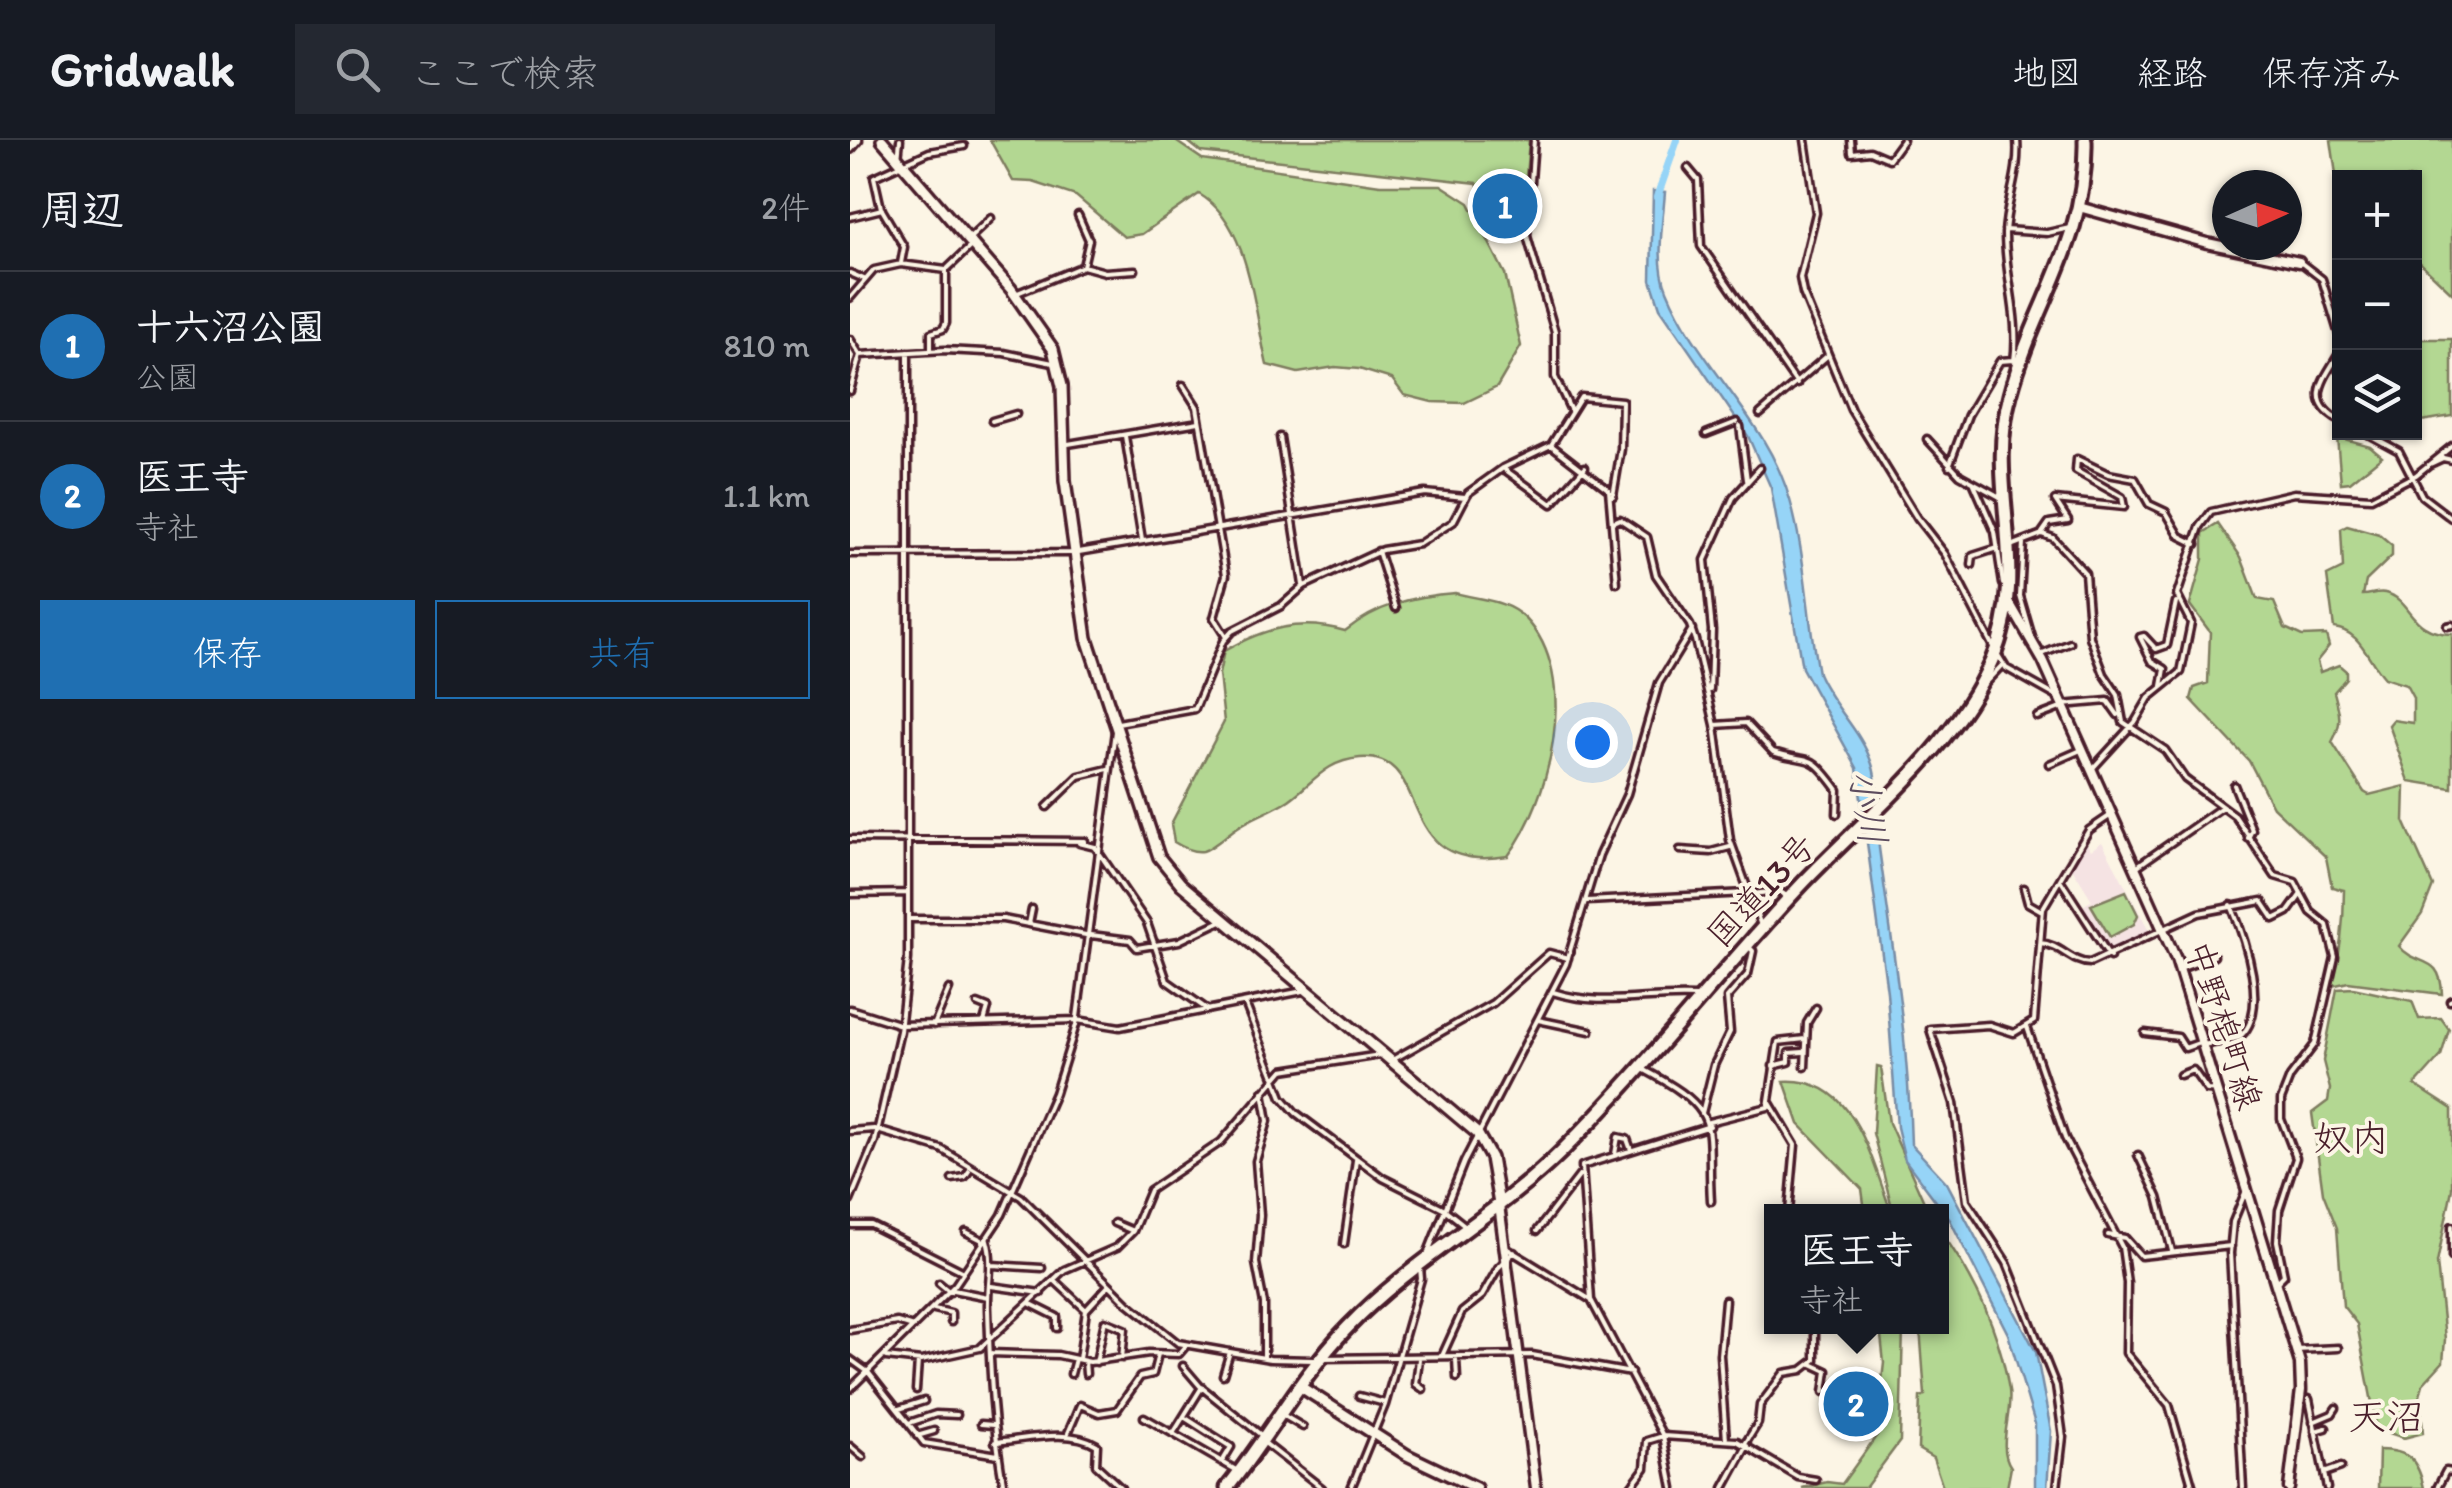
<!DOCTYPE html>
<html lang="ja">
<head>
<meta charset="utf-8">
<style>
	:root { --surface:#171b24; --page:#242831; --text:#f1f3f6; --muted:#9ea1a6; --line:#363941; --accent:#1f6fb2 }
	body { margin:0; font-family:Itim,"Klee One",sans-serif; background:var(--page); color:var(--text) }
	.controls { position:absolute; right:30px; top:30px; display:grid; overflow:hidden; border-radius:0px; box-shadow:0 2px 8px #0004 }
	.controls button { width:90px; height:90px; display:grid; place-items:center; padding:0; border:0; border-bottom:2px solid var(--line); background:var(--surface); color:var(--text); font:50px sans-serif }
	.compass { position:absolute; left:1362px; top:30px; width:90px; height:90px; border-radius:50%; background:var(--surface); box-shadow:0 2px 8px #0004; rotate:87deg }
	.you { position:absolute; left:742px; top:602px; width:35px; height:35px; margin:-25px; border:8px solid #fff; border-radius:50%; background:#1a73e8; box-shadow:0 0 0 15px #1a73e833 }
	.badge { display:grid; place-items:center; width:65px; height:65px; border-radius:50%; background:var(--accent); color:#fff; font-size:32px; font-weight:700 }
	.pin { position:absolute; translate:-50% -50%; border:5px solid #fff; box-shadow:0 2px 10px #0006 }
	.popup { position:absolute; left:914px; top:1064px; width:185px; height:130px; box-sizing:border-box; display:grid; place-content:center; border-radius:0px; background:var(--surface); filter:drop-shadow(0 2px 8px #0005); font-size:32px; white-space:nowrap; color:var(--muted) }
	.popup b { font-size:38px; color:var(--text) }
	.popup::after { content:''; position:absolute; left:50%; top:100%; margin-left:-20px; border:20px solid transparent; border-top-color:var(--surface) }
	.list { margin:0; padding:0; list-style:none }
	h2 { display:flex; justify-content:space-between; align-items:center; height:130px; margin:0; padding:0 40px; font-size:42px }
	h2 small { font-size:32px; font-weight:400; color:var(--muted) }
	.list li { display:grid; grid-template-columns:65px 1fr auto; gap:30px; align-items:center; box-sizing:border-box; height:150px; padding:0 40px; border-top:2px solid var(--line) }
	.list b { display:block; font-size:38px; white-space:nowrap }
	.list p { margin:0; font-size:32px; white-space:nowrap; color:var(--muted) }
	.list em { font-size:32px; font-style:normal; color:var(--muted) }
	.actions { display:flex; gap:20px; padding:30px 40px }
	.actions a { flex:1; padding:22px 0; border:2px solid var(--accent); border-radius:0px; text-align:center; font-size:35px; color:var(--accent) }
	.actions .main { background:var(--accent); color:#fff }
	.icon { flex:none; width:55px; height:55px; fill:none; stroke:currentColor; stroke-width:2; stroke-linecap:round; stroke-linejoin:round }
	.map { position:relative; flex:none; width:1602px; height:1348px; overflow:hidden }
	header { display:flex; align-items:center; gap:60px; box-sizing:border-box; height:140px; padding:0 50px; background:var(--surface); border-bottom:2px solid var(--line) }
	header strong { font-size:48px }
	nav { display:flex; gap:55px; margin-inline-start:auto; font-size:35px }
	.search { width:700px; height:90px; background:var(--page); display:flex; align-items:center; gap:25px; box-sizing:border-box; padding:0 35px; border-radius:0px; color:var(--muted); font-size:38px }
	main { display:flex }
	aside { flex:1; background:var(--surface) }
	.map>svg:first-child { display:block }
	.built { fill:#f5e3e3 }
	.green { fill:#b3d792; stroke:#7e7b5e; stroke-width:2.5 }
	.water { fill:#96d4f7; stroke:#788ca5; stroke-width:2.5 }
	.lines { fill:none; stroke-linecap:round; stroke-linejoin:round }
	.river { stroke:#96d4f7; stroke-width:8 }
	.street-casing { stroke:#4a1f2b; stroke-width:11 }
	.secondary-casing { stroke:#4a1f2b; stroke-width:15 }
	.primary-casing { stroke:#4a1f2b; stroke-width:16 }
	.highway-casing { stroke:#4a1f2b; stroke-width:19 }
	.street { stroke:#fcf5e5; stroke-width:4 }
	.secondary { stroke:#fcf5e5; stroke-width:8 }
	.primary { stroke:#fcf5e5; stroke-width:9 }
	.highway { stroke:#fcf5e5; stroke-width:11 }
	.labels { text-anchor:middle; stroke-width:8; stroke-linejoin:round; paint-order:stroke }
	.street-label { font-size:35px; fill:#4a1f2b; stroke:#fcf5e5 }
	.water-label { font-size:38px; font-style:italic; fill:#5d4c5e; stroke:#fcf5e5 }
	.neighbourhood-label { font-size:38px; fill:#4a1f2b; stroke:#fcf5e5 }
</style>
</head>
<body>
<header>
<strong>Gridwalk</strong>
<div class="search"><svg class="icon" aria-label="search" viewBox="0 0 24 24"><circle cx="10" cy="10" r="6"/><path d="M15 15l6 6"/></svg>ここで検索</div>
<nav><a>地図</a><a>経路</a><a>保存済み</a></nav>
</header>
<main>
<aside>
<h2>周辺<small>2件</small></h2>
<ul class="list">
<li><span class="badge">1</span><div><b>十六沼公園</b><p>公園</p></div><em>810 m</em></li>
<li><span class="badge">2</span><div><b>医王寺</b><p>寺社</p></div><em>1.1 km</em></li>
</ul>
<div class="actions"><a class="main">保存</a><a>共有</a></div>
</aside>
<div class="map">
<svg width="1602" height="1348" viewBox="0 0 1602 1348">
	<rect width="100%" height="100%" fill="#fcf5e5"/>
	<filter id="ink" filterUnits="userSpaceOnUse"><feTurbulence type="fractalNoise" baseFrequency=".01" numOctaves="2"/><feDisplacementMap in="SourceGraphic" scale="20" xChannelSelector="R" yChannelSelector="G"/><feConvolveMatrix kernelMatrix="1 2 1 2 8 2 1 2 1" color-interpolation-filters="sRGB"/></filter>
	<g filter="url(#ink)">
		<path class="built" d="M1235 700 1241 710 1252 702 1301 794 1262 813 1233 766 1242 760 1219 723Z"/>
		<path class="green" d="M140 0H324L352 19 530 45H591L619 63 655 134 671 206 647 247 614 263 582 262 554 255 542 239 509 229 485 227 448 233 417 225C404 171 400 83 349 54L292 94 274 97 226 56 183 42 163 41Z
			M336 0H679L671 98 651 102 627 43 351 12Z
			M1481 0H1602V153L1565 118 1564 38H1490L1489 55Z
			M1564 199H1602V276L1565 282Z
			M1487 297 1520 306 1532 316 1500 342 1491 343Z
			M1368 384 1391 417 1407 459 1424 462 1435 488 1452 496 1476 495 1479 506 1467 521 1470 532 1489 525 1496 531V538L1484 552C1490 574 1493 582 1482 602L1514 652 1519 655 1555 646 1554 681 1583 746 1572 774 1549 806C1567 828 1591 813 1592 854L1498 842 1482 846C1490 816 1494 782 1494 750L1482 747 1476 717 1423 667 1399 621 1341 559 1344 548 1358 543 1360 492 1340 465 1353 419V393Z
			M1497 386 1529 395 1542 406V416L1516 441 1513 455C1521 455 1528 451 1536 453 1562 460 1559 494 1602 494V648L1559 641 1539 585 1543 580 1563 583V558L1556 545 1534 538C1517 519 1511 491 1484 488L1477 436 1493 428 1491 389Z
			M605 453C630 460 656 459 676 479 731 536 700 661 658 716 539 736 586 612 510 618 475 621 464 642 439 660 422 671 402 677 385 689 376 695 363 708 353 711 343 713 332 707 324 702L321 684 374 582 369 534 374 511C414 488 450 478 495 491 527 465 564 456 605 453Z
			M1276 751 1288 775 1284 784 1260 797 1241 765Z
			M1503 848 1562 861 1569 879 1591 878 1599 889 1591 916 1565 945 1602 969V1049L1587 1123 1595 1199 1593 1222 1573 1244 1570 1256 1573 1293 1554 1298 1527 1289 1507 1184 1493 1166 1487 1088 1473 1053 1462 973 1478 961 1480 949 1473 921 1487 849Z
			M1027 926 1031 927 1039 983 1078 1071H1043L1023 993Z
			M934 941C1006 937 1020 1018 1041 1071H1015L1012 1049 949 984Z
			M1091 1092C1125 1139 1150 1192 1159 1250 1163 1274 1146 1306 1161 1327L1157 1348H1093L1083 1318 1068 1309 1070 1257 1075 1255 1070 1187 1091 1186Z
			M1030 1187H1053L1050 1301 1015 1348H952L977 1342 992 1344 1027 1295V1286L1025 1289 999 1276 1018 1249 1030 1257 1034 1223Z
			M1529 1310C1559 1310 1568 1320 1574 1348H1528Z"/>
		<path class="water" d="M803 51 815 52C813 82 805 121 817 150 848 226 917 279 940 360 956 416 957 476 968 533 982 566 1011 590 1022 624 1030 648 1026 682 1029 708 1043 811 1058 899 1061 1004L1097 1043 1186 1212 1201 1291 1197 1348H1185V1284L1158 1194 1100 1080 1055 1020 1047 987 1037 852 1007 628 952 528 921 348 898 296 810 168 801 140Z"/>
		<g class="lines">
			<path class="river" d="M807 57 827 0"/>
			<g class="street-casing">
				<path id="street" d="M684 0 677 96 705 192V237L721 271
					M955 0 966 73 950 138 953 153 1001 270 1067 378 1095 414 1142 505
					M1001 0 1002 13 1020 11 1039 19 1053 0
					M48 19 50 0
					M838 28 848 40 851 106 947 244
					M0 77 32 69
					M1155 90 1197 93 1220 88
					M119 99 141 78
					M1450 122 1472 139 1490 198
					M51 123 54 107 31 68 24 37 79 12 114 6
					M233 126 255 132 285 130
					M98 128 120 107
					M0 133 14 139
					M165 154 233 126 239 100 228 75
					M0 158 24 130 51 124 96 130V183L93 189 81 193V210
					M0 199 10 215
					M1490 212C1475 238 1453 261 1490 281
					M1164 221C1170 178 1155 137 1155 94 1156 61 1170 34 1167 0
					M333 245 347 267 376 435 364 478 376 497
					M0 251 10 215 95 210 154 213 203 223
					M910 274 977 216
					M142 281 166 274
					M890 286 897 340
					M1514 292 1549 311 1572 356 1602 379
					M856 294 887 282
					M275 296 292 400
					M430 297 453 445
					M1077 299 1110 335 1150 357
					M218 304 349 282
					M701 305 731 257 772 261 771 309 763 356
					M1580 324 1593 318 1602 320
					M1099 326 1118 275 1150 221 1163 220
					M654 329 702 364 735 327
					M1124 344 1145 392 1153 444
					M763 382 770 379 797 397 806 435 840 485 845 500 865 585 880 700 910 783
					M1192 393 1199 383 1218 380 1205 360 1274 367 1272 357 1226 331 1227 319 1258 334 1285 339 1299 364 1316 372 1330 396 1346 404
					M1173 403 1170 456 1184 504
					M1161 406 1192 394 1203 398 1235 433 1240 497 1254 534 1268 555 1273 582 1315 610 1335 639 1385 676 1425 736 1445 742 1461 772 1477 785 1485 817 1465 904 1440 937 1431 960V979L1446 1018 1429 1070 1427 1101 1434 1135 1426 1143
					M528 411 546 468
					M0 414 223 413 575 353 615 357
					M1122 425 1123 416 1148 408
					M1597 486 1602 485
					M1148 515 1156 528 1204 555
					M1190 515 1220 503
					M1136 542 1153 524
					M1312 546 1315 529 1302 521 1290 497 1294 496 1306 509 1317 505 1326 462
					M860 550 862 490 855 420 883 358 910 328
					M1212 565 1258 561 1268 575
					M1187 577 1213 567
					M268 583 345 569 373 501 382 491 431 466 454 446 532 410 569 404 603 382 618 353 653 328 701 305 759 350 767 443
					M865 585 896 583 923 612C962 625 958 609 988 650L987 674
					M1199 624 1231 610
					M1243 628 1285 582 1299 558 1331 532 1341 483 1327 455 1350 387 1361 372 1444 353 1521 358 1566 335 1602 306
					M1384 645 1402 690 1398 698
					M197 667 229 636 258 629
					M0 699 235 701
					M229 703 245 707 297 783 317 841 358 870
					M830 710 861 712 880 707
					M1286 727 1372 667
					M1211 741 1260 817
					M1174 748 1178 763 1192 771
					M0 754 58 753
					M902 754 929 751 935 755
					M737 761 897 753
					M58 779H153L241 796
					M179 784 182 769
					M241 795 280 800 287 808 329 801 373 780
					M1190 803C1210 804 1221 823 1240 823L1349 773 1412 761 1424 779 1438 772 1451 754
					M1330 829 1364 816
					M703 852C752 868 796 854 846 857
					M1600 861 1602 860
					M395 863 432 957 446 973 533 1038 593 1068 617 1087
					M128 864 138 868 134 882
					M0 869 51 885 227 880 270 887 453 851
					M688 880 740 891
					M84 885 99 849
					M1177 887 1215 998 1272 1107 1277 1143 1276 1213 1319 1265 1343 1348
					M1295 893 1328 897 1335 908 1352 902
					M1353 905 1388 898C1422 873 1394 796 1381 765
					M544 919 643 863 699 813 718 818
					M923 926 939 922V913L953 912
					M955 927 957 883 966 868
					M793 929C875 973 856 981 861 1061
					M1330 935 1343 930 1357 950 1368 951
					M413 952 418 981 406 1021 410 1075 406 1123 414 1164V1218
					M920 963 945 1005 939 1072
					M852 973 864 925 880 892 877 858 898 834 903 811 898 806
					M859 982 918 967 928 902 955 899
					M0 991 24 989 91 1009 171 1057 278 1163 328 1203 420 1219 464 1220
					M765 1014 768 997 777 999 781 1010
					M1288 1015 1308 1057 1322 1111
					M102 1039 115 1037 119 1031
					M0 1061 25 1001 50 891 58 819V212
					M264 1083 283 1091
					M0 1085H21L114 1132
					M1602 1086V1117
					M687 1091 730 1035
					M116 1092 134 1101
					M1258 1095 1275 1098 1291 1116 1381 1106
					M137 1100C144 1123 137 1145 138 1169 140 1230 143 1288 154 1348
					M494 1104 506 1020
					M656 1108 741 1160
					M578 1112 614 1022 716 824 749 715 777 654 809 543 842 489
					M142 1125 192 1128
					M204 1140 236 1170
					M89 1143 100 1152
					M141 1146 191 1153
					M103 1150 138 1157
					M875 1160 870 1215 876 1300
					M181 1164 207 1177V1188
					M84 1169 101 1173V1182
					M0 1190 47 1182 63 1187
					M1446 1210 1488 1208
					M140 1213 208 1215 240 1222 299 1213 329 1214 335 1207
					M592 1216 612 1172 632 1156 648 1128 664 1112
					M36 1217 71 1221 130 1208 214 1130 267 1107 283 1091 300 1050 371 1002 433 930 530 915
					M474 1218 682 1215 781 1233
					M0 1219 18 1232 74 1303 148 1315
					M229 1219 236 1170 259 1145
					M569 1219 566 1244 573 1249
					M606 1219 607 1238
					M235 1221 236 1234
					M246 1222 255 1181 275 1189 272 1218
					M962 1224 977 1231 974 1252
					M333 1226 350 1246 411 1295
					M221 1234 225 1219
					M373 1235 379 1215
					M0 1249 105 1145 152 1075 205 953 226 885 265 591
					M66 1250 68 1221
					M509 1256 535 1263
					M1459 1259 1477 1348
					M49 1269 74 1261
					M431 1274 453 1287
					M294 1277 386 1330
					M334 1277 381 1307 372 1322
					M1463 1282 1482 1274 1486 1268
					M59 1283 86 1274 107 1275
					M131 1284 143 1285
					M1465 1291 1476 1288
					M324 1292 352 1247
					M218 1293 230 1265 249 1273 267 1270 290 1237 303 1234 308 1214
					M67 1296 84 1291
					M412 1301 472 1348
					M145 1302C178 1299 220 1288 247 1305L246 1325 271 1348
					M895 1304 908 1283 910 1265 934 1233 952 1230 965 1220V1186
					M0 1306 13 1317
					M1474 1333 1491 1327
					M501 1348 535 1265 571 1139 570 1127
					M780 1348 795 1328 797 1301 813 1296 887 1301 948 1337 966 1340
					M823 1348 813 1296 741 1160 732 1026 860 986
					M874 1348 897 1306
					M1207 1348 1213 1297 1206 1246 1157 1123 1117 1061 1104 963 1080 889 1139 885 1164 893 1184 881 1193 768 1239 690 1261 675
					M1393 1348 1380 1113 1383 1082 1397 1048
					M1587 1348 1596 1331 1602 1332"/>
			</g>
			<g class="secondary-casing">
				<path id="secondary" d="M0 8 7 0
					M1229 67 1357 103 1449 122
					M1160 464 1193 521 1326 819 1450 1223 1451 1250 1439 1348
					M649 1065 686 1348"/>
			</g>
			<g class="primary-casing">
				<path id="primary" d="M32 0 161 149 203 209 212 246 215 341 237 498 309 717 331 744 627 993 641 1018 649 1064
					M451 1247 557 1315 626 1348"/>
			</g>
			<g class="highway-casing">
				<path id="highway" d="M377 1348C419 1296 451 1235 498 1187 562 1120 646 1076 712 1011 797 927 871 830 953 743 1018 675 1104 608 1142 520 1182 429 1135 346 1160 255 1184 163 1237 103 1235 0"/>
			</g>
			<use href="#street" class="street"/>
			<use href="#secondary" class="secondary"/>
			<use href="#primary" class="primary"/>
			<use href="#highway" class="highway"/>
		</g>
	</g>
	<g class="labels">
		<g class="street-label">
			<text transform="translate(911 750) rotate(-47)" y="12">国道13号</text>
			<text transform="translate(1374 885) rotate(72)" y="12">中野梍町線</text>
		</g>
		<g class="water-label">
			<text transform="translate(1018 667) rotate(81)" y="13">小川</text>
		</g>
		<g class="neighbourhood-label">
			<text x="1501" y="1011">奴内</text>
			<text x="1536" y="1290">天沼</text>
		</g>
	</g>
</svg>
<div class="controls">
<button>+</button>
<button>−</button>
<button><svg class="icon" aria-label="layers" viewBox="0 0 24 24"><path d="M12 4l9 5-9 5-9-5zM3 14l9 5 9-5"/></svg></button>
</div>
<svg class="compass" viewBox="-18 -18 36 36"><path d="M0-13l5 13h-10z" fill="#e53935"/><path d="M0 13l5-13h-10z" fill="#9ea1a6"/></svg>
<div class="you"></div>
<div class="pin badge" style="left:655px;top:66px">1</div>
<div class="pin badge" style="left:1006px;top:1264px">2</div>
<div class="popup"><b>医王寺</b>寺社</div>
</div>
</main>
</body>
</html>
